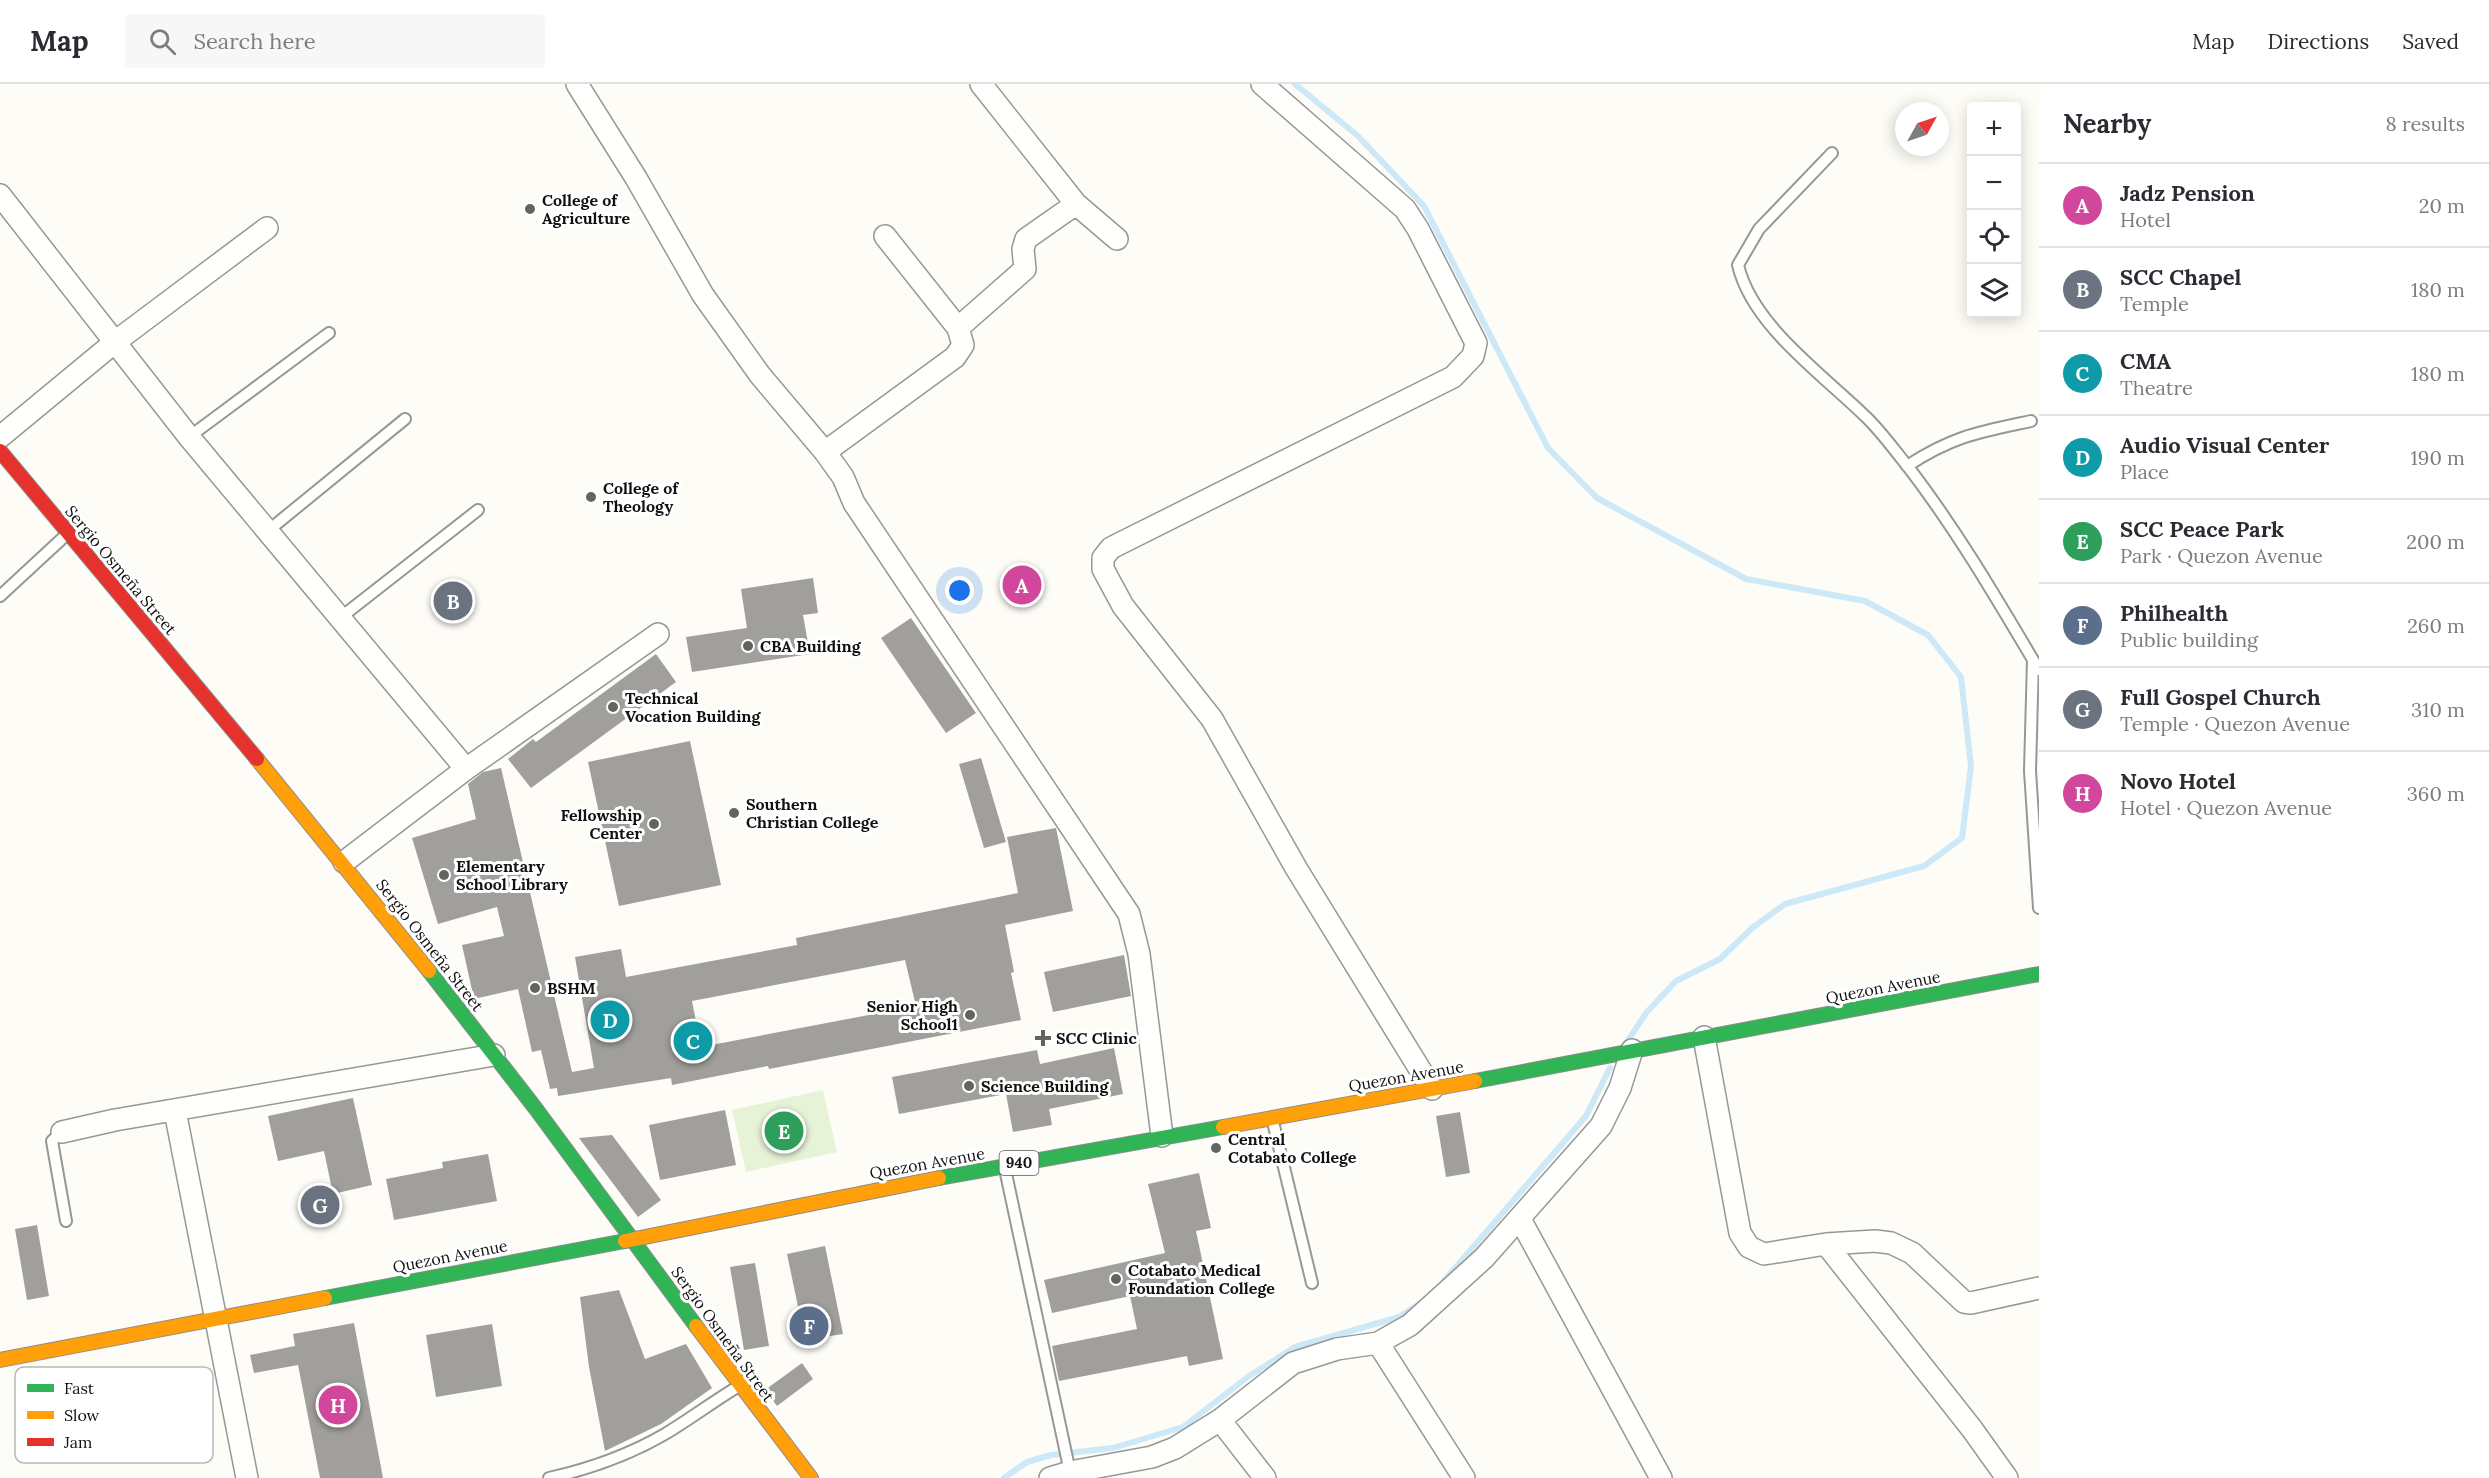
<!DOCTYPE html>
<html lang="en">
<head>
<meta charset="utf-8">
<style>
	:root { --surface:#fff; --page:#f7f7f7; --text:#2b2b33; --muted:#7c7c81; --line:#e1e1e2; --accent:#ea580c }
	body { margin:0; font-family:Lora,serif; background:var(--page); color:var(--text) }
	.controls { position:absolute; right:18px; top:18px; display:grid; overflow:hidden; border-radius:6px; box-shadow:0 3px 15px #0003 }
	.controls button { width:54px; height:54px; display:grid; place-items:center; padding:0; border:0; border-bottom:2px solid var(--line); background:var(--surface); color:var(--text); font:30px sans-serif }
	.compass { position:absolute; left:1895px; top:18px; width:54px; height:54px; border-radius:50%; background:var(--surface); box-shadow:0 3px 15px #0003; rotate:50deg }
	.you { position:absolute; left:960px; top:507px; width:21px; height:21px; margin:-15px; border:4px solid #fff; border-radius:50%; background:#1a73e8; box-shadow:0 0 0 9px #1a73e833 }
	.badge { display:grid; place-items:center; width:39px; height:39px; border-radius:50%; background:var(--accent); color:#fff; font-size:20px; font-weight:700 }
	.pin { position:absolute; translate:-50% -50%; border:3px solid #fff; box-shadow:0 2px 6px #0006 }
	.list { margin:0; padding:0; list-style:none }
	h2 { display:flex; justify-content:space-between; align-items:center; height:78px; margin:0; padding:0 24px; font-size:26px }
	h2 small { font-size:20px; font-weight:400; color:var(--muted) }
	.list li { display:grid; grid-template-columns:39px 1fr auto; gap:18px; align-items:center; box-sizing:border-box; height:84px; padding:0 24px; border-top:2px solid var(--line) }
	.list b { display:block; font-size:22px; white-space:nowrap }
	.list p { margin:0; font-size:20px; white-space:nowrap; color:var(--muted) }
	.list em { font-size:20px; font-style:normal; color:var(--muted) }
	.icon { flex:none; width:33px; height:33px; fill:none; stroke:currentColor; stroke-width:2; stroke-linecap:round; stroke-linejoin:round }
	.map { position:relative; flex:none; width:2039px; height:1394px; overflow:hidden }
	header { display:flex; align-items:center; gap:36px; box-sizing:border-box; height:84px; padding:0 30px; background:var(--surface); border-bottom:2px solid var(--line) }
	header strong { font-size:28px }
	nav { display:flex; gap:33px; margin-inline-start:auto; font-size:21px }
	.search { width:420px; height:54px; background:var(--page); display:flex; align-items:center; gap:15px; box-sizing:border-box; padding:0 21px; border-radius:6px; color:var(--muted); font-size:22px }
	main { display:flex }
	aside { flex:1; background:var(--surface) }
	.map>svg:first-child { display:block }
	.green { fill:#e7f3d7 }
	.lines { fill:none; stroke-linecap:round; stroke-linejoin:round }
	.stream { stroke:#cde8f7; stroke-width:6 }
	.building { fill:#a19f9c; fill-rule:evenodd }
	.lane-casing { stroke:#979795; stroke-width:14 }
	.street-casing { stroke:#979795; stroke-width:24 }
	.fast-casing { stroke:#8e8d8b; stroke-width:16 }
	.slow-casing { stroke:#8e8d8b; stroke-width:16 }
	.jam-casing { stroke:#8e8d8b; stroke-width:16 }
	.lane { stroke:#fffffe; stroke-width:10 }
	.street { stroke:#fffffe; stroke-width:21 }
	.fast { stroke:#30b455; stroke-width:14 }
	.slow { stroke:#ff9f0a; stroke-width:14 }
	.jam { stroke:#e5322d; stroke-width:14 }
	.poi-dot { fill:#646362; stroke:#fff; stroke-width:2 }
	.labels { text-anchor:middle; stroke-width:6; stroke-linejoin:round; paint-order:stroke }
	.shield { fill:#fff; stroke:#585858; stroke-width:1.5 }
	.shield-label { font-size:15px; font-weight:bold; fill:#111 }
	.poi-label { font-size:16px; font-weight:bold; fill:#111; stroke:#fff; text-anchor:start }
	.street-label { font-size:16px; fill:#111; stroke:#fff }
	.key { fill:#fff; stroke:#b8b8b8; stroke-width:1.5 }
	.key-label { font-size:16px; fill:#111 }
</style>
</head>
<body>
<header>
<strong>Map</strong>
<div class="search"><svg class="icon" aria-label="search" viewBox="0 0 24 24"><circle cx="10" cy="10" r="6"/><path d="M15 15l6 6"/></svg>Search here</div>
<nav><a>Map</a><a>Directions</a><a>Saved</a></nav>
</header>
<main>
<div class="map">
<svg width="2039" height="1394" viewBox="0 0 2039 1394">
	<rect width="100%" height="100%" fill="#fdfcf7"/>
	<path class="green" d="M823 1006 837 1068 746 1088 732 1026Z"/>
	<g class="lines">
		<path class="stream" d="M1295 0 1358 52 1424 122 1548 364 1597 414 1746 495 1865 517 1928 551 1961 593 1971 682 1962 754 1924 782 1785 820 1752 844 1720 875 1676 897 1646 929 1629 955
			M1444 1197 1586 1032 1610 984
			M1004 1394 1027 1378 1051 1371 1113 1364 1183 1343 1249 1292 1295 1263 1399 1233 1419 1220"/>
	</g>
	<path class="building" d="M813 494 818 529 803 531 810 570 692 588 686 553 747 544 741 505Z
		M911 534 976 629 946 649 881 554Z
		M656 570 676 598 531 704 508 675 533 655 536 658Z
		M690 657 721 801 619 822 588 678Z
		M981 674 1006 758 984 764 959 680Z
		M501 684 572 988 594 984 575 873 621 865 626 893 797 861 796 854 1018 809 1007 753 1056 744 1073 827 1005 841 1014 888 1011 889 1021 936 769 985 768 982 672 1001 671 994 558 1012 557 1004 550 1005 541 966 532 968 518 905 474 915 462 861 504 852 497 823 438 840 412 754 476 735 468 700 483 688ZM905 876 916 922 701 963 692 917Z
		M1124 871 1131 912 1053 928 1044 888Z
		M1114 964 1123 1010 1049 1025 1052 1041 1013 1048 1006 1010 899 1030 892 993 1037 966 1040 980Z
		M353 1014 372 1101 333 1110 324 1067 278 1077 268 1032Z
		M725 1026 736 1081 660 1096 649 1041Z
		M1460 1028 1470 1089 1446 1093 1436 1032Z
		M612 1051 661 1116 638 1133 579 1054Z
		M488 1070 497 1117 394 1136 386 1095 443 1084 442 1078Z
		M1199 1089 1211 1144 1196 1147 1223 1275 1189 1282 1187 1272 1059 1297 1052 1262 1137 1245 1130 1212 1052 1229 1044 1196 1165 1169 1148 1100Z
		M37 1141 49 1212 27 1216 15 1145Z
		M825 1162 843 1250 805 1256 787 1170Z
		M755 1179 769 1262 744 1266 730 1183Z
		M619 1206 645 1275 686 1260 712 1304 661 1340 605 1367 589 1283 580 1213Z
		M354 1239 383 1394H320L298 1281 254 1289 250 1271 295 1262 293 1250Z
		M492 1240 502 1302 436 1313 426 1251Z
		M802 1279 813 1295 777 1322 765 1306Z"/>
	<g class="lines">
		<g class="lane-casing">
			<path id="lane" d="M1832 69 1759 145 1738 181C1752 241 1822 290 1865 332 1881 347 1895 367 1909 384 1958 448 1998 517 2039 586
				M189 353 329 249
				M1907 382C1953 352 1979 348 2031 337
				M269 446 405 335
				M0 512 66 451
				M340 534 478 426
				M2033 576 2030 687 2039 824
				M1273 1038 1312 1199
				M62 1048 52 1057 66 1137
				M1005 1085 1070 1388
				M549 1394C589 1385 629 1371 665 1350 690 1335 714 1317 739 1302"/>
		</g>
		<g class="street-casing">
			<path id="street" d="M577 0 636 94 703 211 760 291 825 368 843 393 854 419 1129 830 1139 870 1162 1052
				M981 0 1076 120 1117 155
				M1262 0 1405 125 1418 145 1476 259 1473 272 1453 293 1111 464 1103 474V485L1123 522 1212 635 1296 784 1432 1005
				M0 111 189 353 466 685
				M958 244 1025 185 1023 165 1026 155 1076 120
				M0 353 115 258 267 144
				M825 368 955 273 963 261 958 244 885 152
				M344 778 466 685 658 550
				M1704 953 1740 1149 1749 1163 1764 1170 1826 1160 1875 1157 1891 1159 1912 1169 1964 1218 1971 1219 2039 1204
				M175 1027 247 1394
				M62 1048 115 1036 494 971
				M1520 1135 1661 1394
				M1826 1160 1972 1345 2007 1394
				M1378 1259 1464 1394
				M1220 1336 1265 1394
				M1050 1394 1070 1388 1152 1373 1175 1364 1220 1336 1293 1279 1337 1265 1378 1259 1410 1241 1484 1174 1601 1042 1620 1004 1632 966"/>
		</g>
		<g class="fast-casing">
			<path id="fast" d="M429 887 536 1025 696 1242
				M1475 997 2039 890
				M939 1094 1223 1043
				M325 1214 625 1157"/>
		</g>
		<g class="slow-casing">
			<path id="slow" d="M257 675 429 887
				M1223 1043 1475 997
				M625 1157 939 1094
				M696 1242 811 1394
				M0 1276 325 1214"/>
		</g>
		<g class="jam-casing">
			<path id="jam" d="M0 367 257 675"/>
		</g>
		<use href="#lane" class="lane"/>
		<use href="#street" class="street"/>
		<use href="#fast" class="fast"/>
		<use href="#slow" class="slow"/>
		<use href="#jam" class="jam"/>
	</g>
	<g class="poi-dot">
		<circle cx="530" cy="125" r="6"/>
		<circle cx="591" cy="413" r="6"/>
		<circle cx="748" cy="562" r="6"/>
		<circle cx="613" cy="623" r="6"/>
		<circle cx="734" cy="729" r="6"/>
		<circle cx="654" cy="740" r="6"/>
		<circle cx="444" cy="791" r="6"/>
		<circle cx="535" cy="904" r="6"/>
		<circle cx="970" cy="931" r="6"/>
		<path d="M1040 945h6v6h6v6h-6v6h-6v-6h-6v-6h6z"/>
		<circle cx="969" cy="1002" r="6"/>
		<circle cx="1216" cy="1064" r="6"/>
		<circle cx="1116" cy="1195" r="6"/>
	</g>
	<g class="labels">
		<rect class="shield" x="999.5" y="1067" width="39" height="24" rx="4.5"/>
		<g class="shield-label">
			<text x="1019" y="1084">940</text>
		</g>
		<g class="poi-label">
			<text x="542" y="122">College of<tspan x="542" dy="18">Agriculture</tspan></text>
			<text x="603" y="410">College of<tspan x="603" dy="18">Theology</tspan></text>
			<text x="760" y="568">CBA Building</text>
			<text x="625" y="620">Technical<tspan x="625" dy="18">Vocation Building</tspan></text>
			<text x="746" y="726">Southern<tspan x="746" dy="18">Christian College</tspan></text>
			<text x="642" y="737" text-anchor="end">Fellowship<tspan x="642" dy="18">Center</tspan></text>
			<text x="456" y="788">Elementary<tspan x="456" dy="18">School Library</tspan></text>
			<text x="547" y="910">BSHM</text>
			<text x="958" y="928" text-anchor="end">Senior High<tspan x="958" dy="18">School1</tspan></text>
			<text x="1056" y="960">SCC Clinic</text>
			<text x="981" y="1008">Science Building</text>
			<text x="1228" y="1061">Central<tspan x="1228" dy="18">Cotabato College</tspan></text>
			<text x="1128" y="1192">Cotabato Medical<tspan x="1128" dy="18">Foundation College</tspan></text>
		</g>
		<g class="street-label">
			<text transform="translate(121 486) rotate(50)" y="6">Sergio Osmeña Street</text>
			<text transform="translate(430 861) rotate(52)" y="6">Sergio Osmeña Street</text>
			<text transform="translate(1883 903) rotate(-11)" y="6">Quezon Avenue</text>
			<text transform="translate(1406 992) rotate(-10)" y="6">Quezon Avenue</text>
			<text transform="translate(927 1079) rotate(-10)" y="6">Quezon Avenue</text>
			<text transform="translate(450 1172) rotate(-11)" y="6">Quezon Avenue</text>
			<text transform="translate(723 1250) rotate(54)" y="6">Sergio Osmeña Street</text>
		</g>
	</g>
	<rect x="15" y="1283" width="198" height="96" rx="9" class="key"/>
	<rect x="27" y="1300" width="27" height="8" fill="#30b455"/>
	<rect x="27" y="1327" width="27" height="8" fill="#ff9f0a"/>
	<rect x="27" y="1354" width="27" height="8" fill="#e5322d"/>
	<g class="key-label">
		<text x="64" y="1310">Fast</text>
		<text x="64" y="1337">Slow</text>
		<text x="64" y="1364">Jam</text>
	</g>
</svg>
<div class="controls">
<button>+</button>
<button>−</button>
<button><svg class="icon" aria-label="locate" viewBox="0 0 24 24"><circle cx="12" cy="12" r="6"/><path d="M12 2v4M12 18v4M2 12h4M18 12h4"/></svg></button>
<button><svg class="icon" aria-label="layers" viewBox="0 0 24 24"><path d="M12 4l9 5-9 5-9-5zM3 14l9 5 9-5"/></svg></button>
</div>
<svg class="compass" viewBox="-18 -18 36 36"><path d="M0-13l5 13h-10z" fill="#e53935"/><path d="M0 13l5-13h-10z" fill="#7c7c81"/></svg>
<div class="you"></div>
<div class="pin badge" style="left:1022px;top:501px;background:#d1479c">A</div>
<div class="pin badge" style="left:453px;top:517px;background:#6b7280">B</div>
<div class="pin badge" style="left:693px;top:957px;background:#0f9aa8">C</div>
<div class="pin badge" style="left:610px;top:936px;background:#0f9aa8">D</div>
<div class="pin badge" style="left:784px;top:1047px;background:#2e9e5b">E</div>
<div class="pin badge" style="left:809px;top:1242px;background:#5c6f8a">F</div>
<div class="pin badge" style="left:320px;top:1121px;background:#6b7280">G</div>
<div class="pin badge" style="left:338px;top:1321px;background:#d1479c">H</div>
</div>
<aside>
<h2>Nearby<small>8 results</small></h2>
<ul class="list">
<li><span class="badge" style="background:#d1479c">A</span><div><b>Jadz Pension</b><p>Hotel</p></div><em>20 m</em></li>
<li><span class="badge" style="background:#6b7280">B</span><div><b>SCC Chapel</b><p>Temple</p></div><em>180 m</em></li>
<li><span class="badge" style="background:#0f9aa8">C</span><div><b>CMA</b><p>Theatre</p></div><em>180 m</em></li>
<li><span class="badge" style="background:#0f9aa8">D</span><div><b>Audio Visual Center</b><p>Place</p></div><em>190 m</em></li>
<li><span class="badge" style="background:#2e9e5b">E</span><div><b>SCC Peace Park</b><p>Park · Quezon Avenue</p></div><em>200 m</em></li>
<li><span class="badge" style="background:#5c6f8a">F</span><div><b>Philhealth</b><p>Public building</p></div><em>260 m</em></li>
<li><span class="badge" style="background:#6b7280">G</span><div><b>Full Gospel Church</b><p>Temple · Quezon Avenue</p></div><em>310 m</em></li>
<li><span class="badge" style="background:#d1479c">H</span><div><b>Novo Hotel</b><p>Hotel · Quezon Avenue</p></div><em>360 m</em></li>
</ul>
</aside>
</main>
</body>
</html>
